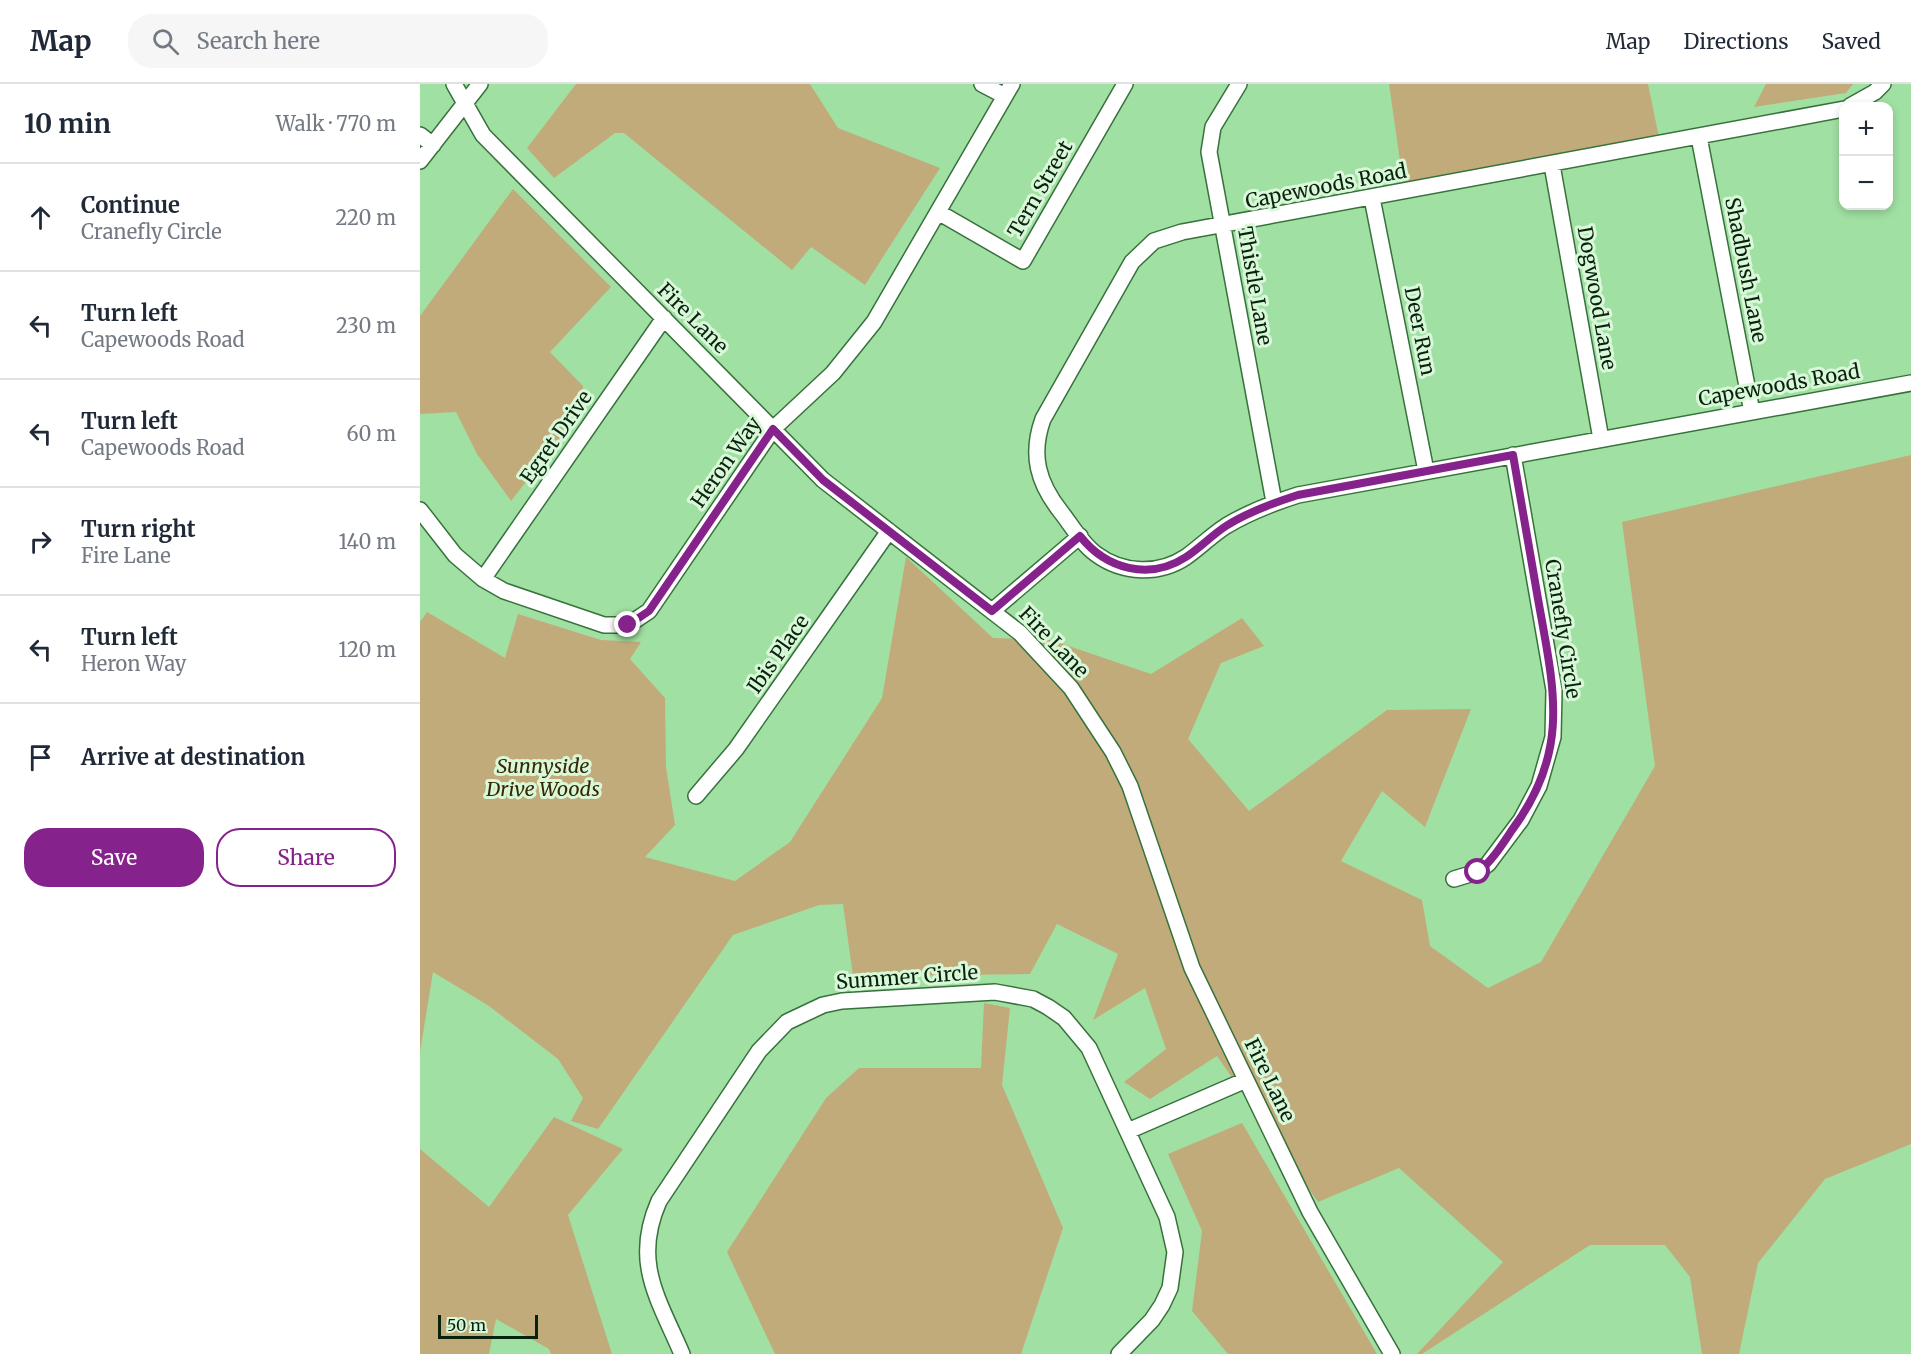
<!DOCTYPE html>
<html lang="en">
<head>
<meta charset="utf-8">
<style>
	:root { --surface:#fff; --page:#f6f6f7; --text:#1f2937; --muted:#747a83; --line:#e0e1e3; --accent:#85228b }
	body { margin:0; font-family:Merriweather,serif; background:var(--page); color:var(--text) }
	.controls { position:absolute; right:18px; top:18px; display:grid; overflow:hidden; border-radius:12px; box-shadow:0 3px 9px #0003 }
	.controls button { width:54px; height:54px; display:grid; place-items:center; padding:0; border:0; border-bottom:2px solid var(--line); background:var(--surface); color:var(--text); font:30px sans-serif }
	.scale { position:absolute; left:18px; bottom:15px; width:100px; box-sizing:border-box; padding-left:6px; border:3px solid #09220c; border-top:0; font-size:16px; line-height:21px; white-space:nowrap; color:#09220c; -webkit-text-stroke:4px #d9f8d9; paint-order:stroke }
	.stop { position:absolute; width:18px; height:18px; margin:-14px; border:4px solid #85228b; border-radius:50%; background:#fff }
	.stop.end { background:#85228b; border-color:#fff; box-shadow:0 2px 6px #0008 }
	.list { margin:0; padding:0; list-style:none }
	h2 { display:flex; justify-content:space-between; align-items:center; height:78px; margin:0; padding:0 24px; font-size:26px }
	h2 small { font-size:20px; font-weight:400; color:var(--muted) }
	.list li { display:grid; grid-template-columns:39px 1fr auto; gap:18px; align-items:center; box-sizing:border-box; height:108px; padding:0 24px; border-top:2px solid var(--line) }
	.list b { display:block; font-size:22px; white-space:nowrap }
	.list p { margin:0; font-size:20px; white-space:nowrap; color:var(--muted) }
	.list em { font-size:20px; font-style:normal; color:var(--muted) }
	.actions { display:flex; gap:12px; padding:18px 24px }
	.actions a { flex:1; padding:14px 0; border:2px solid var(--accent); border-radius:24px; text-align:center; font-size:21px; color:var(--accent) }
	.actions .main { background:var(--accent); color:#fff }
	.icon { flex:none; width:33px; height:33px; fill:none; stroke:currentColor; stroke-width:2; stroke-linecap:round; stroke-linejoin:round }
	.map { position:relative; flex:none; width:1491px; height:1270px; overflow:hidden }
	header { display:flex; align-items:center; gap:36px; box-sizing:border-box; height:84px; padding:0 30px; background:var(--surface); border-bottom:2px solid var(--line) }
	header strong { font-size:28px }
	nav { display:flex; gap:33px; margin-inline-start:auto; font-size:21px }
	.search { width:420px; height:54px; background:var(--page); display:flex; align-items:center; gap:15px; box-sizing:border-box; padding:0 21px; border-radius:24px; color:var(--muted); font-size:22px }
	main { display:flex }
	aside { flex:1; background:var(--surface) }
	.map>svg:first-child { display:block }
	.green { fill:#c2ab7a }
	.lines { fill:none; stroke-linecap:round; stroke-linejoin:round }
	.minor-casing { stroke:#37723c; stroke-width:18 }
	.minor { stroke:#fff; stroke-width:15 }
	.route { stroke:#85228b; stroke-width:8 }
	.labels { text-anchor:middle; stroke-width:6; stroke-linejoin:round; paint-order:stroke }
	.street-label { font-size:20px; fill:#09220c; stroke:#d9f8d9 }
	.park-label { font-size:20px; font-style:italic; fill:#372802; stroke:#d9f8d9 }
</style>
</head>
<body>
<header>
<strong>Map</strong>
<div class="search"><svg class="icon" aria-label="search" viewBox="0 0 24 24"><circle cx="10" cy="10" r="6"/><path d="M15 15l6 6"/></svg>Search here</div>
<nav><a>Map</a><a>Directions</a><a>Saved</a></nav>
</header>
<main>
<aside>
<h2>10 min<small>Walk · 770 m</small></h2>
<ul class="list">
<li><svg class="icon" aria-label="ahead" viewBox="0 0 24 24"><path d="M12 20V5M6 11l6-6 6 6"/></svg><div><b>Continue</b><p>Cranefly Circle</p></div><em>220 m</em></li>
<li><svg class="icon" aria-label="left" viewBox="0 0 24 24"><path d="M17 20v-9H6M10 6l-5 5 5 5"/></svg><div><b>Turn left</b><p>Capewoods Road</p></div><em>230 m</em></li>
<li><svg class="icon" aria-label="left" viewBox="0 0 24 24"><path d="M17 20v-9H6M10 6l-5 5 5 5"/></svg><div><b>Turn left</b><p>Capewoods Road</p></div><em>60 m</em></li>
<li><svg class="icon" aria-label="right" viewBox="0 0 24 24"><path d="M7 20v-9h11M14 6l5 5-5 5"/></svg><div><b>Turn right</b><p>Fire Lane</p></div><em>140 m</em></li>
<li><svg class="icon" aria-label="left" viewBox="0 0 24 24"><path d="M17 20v-9H6M10 6l-5 5 5 5"/></svg><div><b>Turn left</b><p>Heron Way</p></div><em>120 m</em></li>
<li><svg class="icon" aria-label="arrive" viewBox="0 0 24 24"><path d="M6 21V4h12l-3 4 3 4H6"/></svg><div><b>Arrive at destination</b></div></li>
</ul>
<div class="actions"><a class="main">Save</a><a>Share</a></div>
</aside>
<div class="map">
<svg width="1491" height="1270" viewBox="0 0 1491 1270">
	<rect width="100%" height="100%" fill="#a1e0a3"/>
	<path class="green" d="M156 0H390L418 44 520 84 445 201 391 163 372 186 204 49H195L134 94 107 64Z
		M1228 0 1241 63 985 112 969 0Z
		M1346 0H1433L1426 9 1334 23Z
		M93 105 191 203 130 268 163 302V325L91 417 57 370 36 328 0 330V232Z
		M1491 371V1060L1405 1095 1338 1179 1319 1270H1282L1270 1193 1245 1161H1170L1002 1270H997L1083 1178 979 1084 898 1118 797 972 730 1015 704 998 746 965 725 904 673 936 698 870 637 840 610 890 433 892 423 820 399 821 313 851 178 1045 151 1037 163 1014 138 975 69 922 13 888 0 968V538L7 528 85 574 98 530 181 556 221 558 210 575 245 614 246 683 255 741 225 773 315 797 370 758 462 614 486 473 573 554 631 556 731 590 822 534 844 562 801 579 768 655 829 727 967 626 1051 625 1005 743 962 707 921 777 1002 816 1010 862 1068 904 1121 878 1235 682 1202 438Z
		M564 919 590 924 582 1001 643 1144 601 1270H355L307 1168 406 1014 439 984H561Z
		M134 1033 203 1065 148 1131 192 1270H131L129 1265 76 1235 69 1270H0V1065L69 1123Z
		M822 1039 957 1270H808L772 1227 782 1147 748 1070Z"/>
	<g class="lines">
		<g class="minor-casing">
			<path id="minor" d="M34 0 63 51 403 396 600 549 651 604 693 668 710 702 772 884 890 1128 972 1270
				M562 0 585 12
				M819 0 793 43 789 68 854 418
				M1430 22 1455 8 1463 0
				M1424 25 762 148 734 157 712 178 623 335C610 371 618 399 641 428 652 442 662 460 676 470 703 490 739 491 766 473 780 463 792 451 806 442 829 428 853 419 878 411L1491 299
				M0 51 13 61
				M1279 53 1332 328
				M0 77 60 0
				M1132 81 1181 355
				M952 114 1006 387
				M518 128 603 177 705 0
				M0 426 35 471 63 495 84 507 184 541H208L229 527 353 345 413 289 454 238 592 0
				M63 495 244 234
				M572 527 660 452
				M276 712 316 665 469 447
				M1034 795 1057 788 1068 780 1101 736 1119 702 1133 653 1134 606 1093 371
				M708 1047 826 996
				M262 1270C238 1214 212 1178 239 1117L339 967 367 938 403 921 422 917 575 908 613 915 628 923 644 934 669 964 747 1133 755 1168 750 1204 742 1221 732 1236 699 1270"/>
		</g>
		<use href="#minor" class="minor"/>
	</g>
	<g class="lines">
		<path class="route" d="M208 541 229 527 353 345 403 396 572 527 660 452C686 485 729 497 766 473 780 464 792 451 806 442 828 428 853 419 878 411L1093 371C1101 419 1110 467 1118 515 1134 605 1151 667 1092 746 1082 761 1072 777 1058 788"/>
	</g>
	<g class="labels">
		<g class="street-label">
			<text transform="translate(906 102) rotate(-11)" y="7">Capewoods Road</text>
			<text transform="translate(620 105) rotate(-60)" y="7">Tern Street</text>
			<text transform="translate(1326 186) rotate(79)" y="7">Shadbush Lane</text>
			<text transform="translate(835 202) rotate(80)" y="7">Thistle Lane</text>
			<text transform="translate(1177 214) rotate(80)" y="7">Dogwood Lane</text>
			<text transform="translate(273 234) rotate(45)" y="7">Fire Lane</text>
			<text transform="translate(1000 247) rotate(79)" y="7">Deer Run</text>
			<text transform="translate(1359 301) rotate(-10)" y="7">Capewoods Road</text>
			<text transform="translate(136 353) rotate(-55)" y="7">Egret Drive</text>
			<text transform="translate(306 378) rotate(-55)" y="7">Heron Way</text>
			<text transform="translate(1143 545) rotate(81)" y="7">Cranefly Circle</text>
			<text transform="translate(634 558) rotate(46)" y="7">Fire Lane</text>
			<text transform="translate(358 570) rotate(-55)" y="7">Ibis Place</text>
			<text transform="translate(487 893) rotate(-4)" y="7">Summer Circle</text>
			<text transform="translate(850 996) rotate(64)" y="7">Fire Lane</text>
		</g>
		<g class="park-label">
			<text x="123" y="689">Sunnyside<tspan x="123" dy="23">Drive Woods</tspan></text>
		</g>
	</g>
</svg>
<div class="controls">
<button>+</button>
<button>−</button>
</div>
<div class="scale">50 m</div>
<div class="stop" style="left:1058px;top:788px"></div>
<div class="stop end" style="left:208px;top:541px"></div>
</div>
</main>
</body>
</html>
